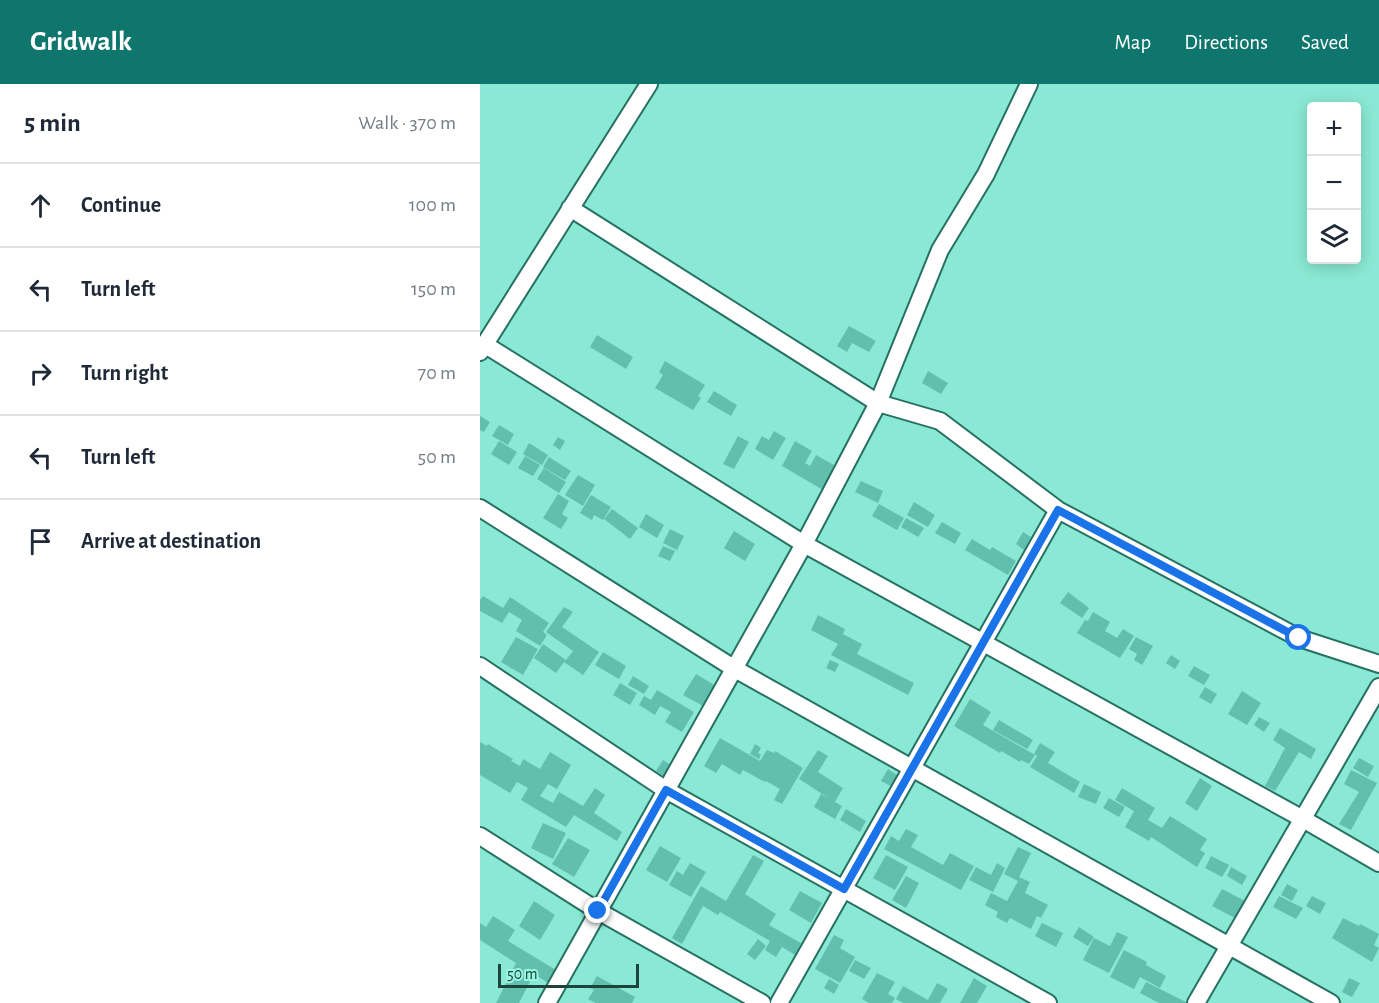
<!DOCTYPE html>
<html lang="en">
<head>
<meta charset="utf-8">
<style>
	:root { --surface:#fff; --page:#f2f2f3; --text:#1f2937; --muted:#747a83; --line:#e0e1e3; --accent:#0f766e }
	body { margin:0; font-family:"Alegreya Sans",sans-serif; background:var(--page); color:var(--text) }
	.controls { position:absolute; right:18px; top:18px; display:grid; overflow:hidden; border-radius:6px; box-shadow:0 3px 15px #0003 }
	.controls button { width:54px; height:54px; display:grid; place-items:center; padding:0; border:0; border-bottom:2px solid var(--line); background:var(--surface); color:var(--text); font:30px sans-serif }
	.scale { position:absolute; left:18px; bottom:15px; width:141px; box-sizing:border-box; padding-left:6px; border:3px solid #1c443c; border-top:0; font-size:16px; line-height:21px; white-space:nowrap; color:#1c443c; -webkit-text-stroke:4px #97f6e1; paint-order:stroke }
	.stop { position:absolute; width:18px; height:18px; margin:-14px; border:4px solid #1a73e8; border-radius:50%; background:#fff }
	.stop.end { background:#1a73e8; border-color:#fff; box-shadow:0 2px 6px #0008 }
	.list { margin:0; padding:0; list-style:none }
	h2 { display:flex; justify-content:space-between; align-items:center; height:78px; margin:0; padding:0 24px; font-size:26px }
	h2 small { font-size:20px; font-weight:400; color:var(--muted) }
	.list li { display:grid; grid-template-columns:39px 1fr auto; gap:18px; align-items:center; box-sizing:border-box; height:84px; padding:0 24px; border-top:2px solid var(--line) }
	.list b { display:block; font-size:22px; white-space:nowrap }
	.list em { font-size:20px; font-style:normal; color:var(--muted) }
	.icon { flex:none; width:33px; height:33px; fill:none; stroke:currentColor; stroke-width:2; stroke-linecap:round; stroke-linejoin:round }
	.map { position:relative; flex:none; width:899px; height:919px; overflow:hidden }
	header { display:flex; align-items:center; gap:36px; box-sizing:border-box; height:84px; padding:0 30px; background:var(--accent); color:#fff }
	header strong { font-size:28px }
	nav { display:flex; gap:33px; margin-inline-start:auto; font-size:21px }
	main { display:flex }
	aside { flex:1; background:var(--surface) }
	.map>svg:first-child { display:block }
	.building { fill:#61c0ad }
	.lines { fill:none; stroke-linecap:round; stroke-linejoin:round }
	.street-casing { stroke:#267163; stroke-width:20 }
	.street { stroke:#fff; stroke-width:16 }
	.route { stroke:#1a73e8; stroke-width:8 }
</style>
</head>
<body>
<header>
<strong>Gridwalk</strong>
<nav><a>Map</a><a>Directions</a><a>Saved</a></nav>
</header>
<main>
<aside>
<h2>5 min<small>Walk · 370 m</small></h2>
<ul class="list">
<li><svg class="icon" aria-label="ahead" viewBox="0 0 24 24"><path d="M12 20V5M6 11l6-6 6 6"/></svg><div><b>Continue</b></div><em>100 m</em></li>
<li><svg class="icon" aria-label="left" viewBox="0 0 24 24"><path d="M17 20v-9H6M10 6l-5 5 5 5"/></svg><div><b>Turn left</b></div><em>150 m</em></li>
<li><svg class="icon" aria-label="right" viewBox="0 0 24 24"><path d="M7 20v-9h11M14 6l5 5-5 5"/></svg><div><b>Turn right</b></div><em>70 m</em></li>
<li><svg class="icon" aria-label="left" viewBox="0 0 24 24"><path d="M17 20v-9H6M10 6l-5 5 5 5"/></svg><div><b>Turn left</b></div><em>50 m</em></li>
<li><svg class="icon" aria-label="arrive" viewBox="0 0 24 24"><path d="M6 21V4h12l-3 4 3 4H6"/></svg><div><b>Arrive at destination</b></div></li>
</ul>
</aside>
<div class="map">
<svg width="899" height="919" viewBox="0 0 899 919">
	<rect width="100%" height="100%" fill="#8ae9d4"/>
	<path class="building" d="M369 242 396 257 389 268 372 259 367 268 357 262Z
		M117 251 153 273 146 285 110 263Z
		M185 277 225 301 218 312 221 314 213 326 175 304 183 291 179 288Z
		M448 287 468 299 461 310 442 299Z
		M234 307 257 321 251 332 227 318Z
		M0 332 10 338 4 348 0 346Z
		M19 341 34 350 28 361 12 352Z
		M294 347 306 354 293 376 275 365 282 352 289 356Z
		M258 352 269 358 254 385 243 380Z
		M78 353 85 357 80 366 73 361Z
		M19 357 37 368 29 381 11 370Z
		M315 357 332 367 325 379 330 382 336 371 354 381 343 406 302 382Z
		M49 359 68 371 62 381 43 370Z
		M45 372 60 381 53 392 38 384Z
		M69 373 91 387 85 396 63 383Z
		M64 384 86 398 79 409 57 395Z
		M98 391 115 401 103 422 85 411Z
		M381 397 403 407 398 419 375 408Z
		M78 410 89 417 82 430 88 434 81 445 63 434Z
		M111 411 131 423 123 436 114 431 112 436 100 429Z
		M434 418 455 431 448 443 427 431Z
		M399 420 424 434 417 446 392 432Z
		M132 425 158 444 150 455 124 435Z
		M166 430 184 441 177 454 159 443Z
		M426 434 444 444 438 453 421 443Z
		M462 438 481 449 475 460 455 449Z
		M190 445 204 452 197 466 183 459Z
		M254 447 275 460 265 477 244 464Z
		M543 448 551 453 544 466 536 460Z
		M492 455 510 466 512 463 536 477 528 491 485 466Z
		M183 462 195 467 190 477 178 472Z
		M588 508 609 524 602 534 580 519Z
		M3 512 23 524 30 513 69 539 63 548 67 551 60 562 36 547 42 536 29 528 22 539 0 527V516Z
		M84 523 93 528 82 543 119 568 103 591 84 578 76 589 54 574 63 560 86 576 93 567 66 548Z
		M613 528 630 538 625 547 637 554 643 545 654 552 640 574 597 549 605 536 608 537Z
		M338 531 365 545 363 550 382 560 377 570 434 599 428 611 351 571 358 560 331 546Z
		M36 553 58 565 43 591 21 578Z
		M656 553 673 562 662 581 654 576 657 570 649 565Z
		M123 568 146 582 139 595 115 581Z
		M691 571 700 577 695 585 686 579Z
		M350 576 359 580 355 588 346 584Z
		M714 582 730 591 724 601 708 592Z
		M216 590 236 602 223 622 203 611Z
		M153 592 169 602 164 610 148 601Z
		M140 599 157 609 150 621 133 611Z
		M725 603 737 610 731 620 719 613Z
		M177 606 214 628 202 648 185 638 191 628 180 622 175 631 159 621 164 612 171 616Z
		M762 607 781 619 767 641 748 630Z
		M490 615 511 628 503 641 555 671 549 680 541 676 540 678 521 667 520 669 474 642Z
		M779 633 790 639 784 648 774 641Z
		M519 636 553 656 547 665 513 646Z
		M800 644 836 665 831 675 819 668 795 707 785 702 805 664 793 656Z
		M240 654 280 677 287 666 294 669 295 667 323 684 302 720 294 716 300 705 286 697 285 698 263 686 260 691 242 680 236 689 224 682Z
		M0 658 7 662 8 660 33 675 31 677 40 682 43 675 60 685 70 668 91 681 77 705 68 700 60 712 73 719 79 708 103 722 115 704 125 711 114 729 142 748 137 757 94 731 86 743 41 716 48 704 37 698 30 709 0 691Z
		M560 659 575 668 568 679 600 698 594 709 550 683 557 672 554 670Z
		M275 660 281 664 278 669 281 671 279 675 270 670Z
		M338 666 348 672 338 688 363 704 355 718 362 722 355 735 334 723 341 710 350 715 319 695Z
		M879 674 894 682 888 693 873 684Z
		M183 676 191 681 184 692 176 687Z
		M408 685 417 691 411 702 401 697Z
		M871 686 897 699 871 746 859 740 879 708 864 700Z
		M720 694 732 702 717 727 705 719Z
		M604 700 621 708 616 720 598 713Z
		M642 704 675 724 668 736 682 744 690 732 727 755 720 766 725 769 717 783 671 753 669 757 645 743 654 727 635 716Z
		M629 714 645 723 639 733 623 724Z
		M366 725 386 737 380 748 360 736Z
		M63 739 86 749 73 775 51 764Z
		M426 745 438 751 431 763 463 781 470 769 494 782 481 806 404 765 411 752 419 757Z
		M88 754 110 766 94 793 72 780Z
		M180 762 201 774 187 798 166 786Z
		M538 763 551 769 539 793 550 798 545 809 568 821 561 834 557 832 551 845 530 834 527 839 516 833 518 828 505 821 511 809 527 817 538 797 524 790Z
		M273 771 284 777 265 810 296 830 289 841 321 859 315 871 302 863 296 873 285 866 290 857 240 828 238 831 223 822 202 860 192 854 221 802 246 817Z
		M406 771 428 783 415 806 393 794Z
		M731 772 749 781 742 793 725 784Z
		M210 779 226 788 211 813 189 801 197 787 203 791Z
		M517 779 525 784 513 808 489 796 496 783 511 791Z
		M751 783 767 792 762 801 747 792Z
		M426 792 439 799 426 824 412 816Z
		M807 800 818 806 812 817 801 811Z
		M742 805 765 817 755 834 732 822Z
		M320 807 342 819 331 839 309 826Z
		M799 812 823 824 816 835 793 823Z
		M832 812 846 819 840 830 826 822Z
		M54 817 75 831 60 856 39 842Z
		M13 832 35 846 28 857 76 886 68 899 54 890 39 919H16L36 879 0 856V839L6 843Z
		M863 834 879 842 880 840 899 850 894 861 899 864 892 878 852 854Z
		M562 839 583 849 576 863 555 852Z
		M599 843 614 853 608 862 593 853Z
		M637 848 648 853 629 889 603 876 614 854 630 862Z
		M354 851 364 856 360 864 375 873 360 899 335 885Z
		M278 855 286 862 275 876 267 870Z
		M644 866 667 878 666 881 686 892 680 904 660 893 654 905 630 893Z
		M375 876 391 884 384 895 369 887Z
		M397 889 415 898 408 910 415 914 412 919H389L382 915Z
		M117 892 155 913 152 919H116L108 915 114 906 110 904Z
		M494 894 507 902 497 919H480Z
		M869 894 880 899 872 913 862 908Z
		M349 895 359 901 354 910 344 904Z
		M666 898 708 919H679L660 909Z
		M457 899 468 905 460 919H423L416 915 423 902 448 916Z"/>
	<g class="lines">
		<g class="street-casing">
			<path id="street" d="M90 124 398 319 460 337 578 426 819 554 899 580
				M4 260 324 460 823 735 899 779
				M0 268 169 0
				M0 424 255 585 851 919
				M0 582 186 706 568 919
				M0 752 118 827 282 919
				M67 919 324 460 398 319 460 166 506 90 549 0
				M299 919 578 426
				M716 919 899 603"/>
		</g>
		<use href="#street" class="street"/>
	</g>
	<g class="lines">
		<path class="route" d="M118 827 186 706 364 805 578 426 819 554"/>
	</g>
</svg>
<div class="controls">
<button>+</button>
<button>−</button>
<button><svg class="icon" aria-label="layers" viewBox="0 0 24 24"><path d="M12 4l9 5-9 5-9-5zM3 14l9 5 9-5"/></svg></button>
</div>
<div class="scale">50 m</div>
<div class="stop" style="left:819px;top:554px"></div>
<div class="stop end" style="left:118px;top:827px"></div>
</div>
</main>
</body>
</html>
